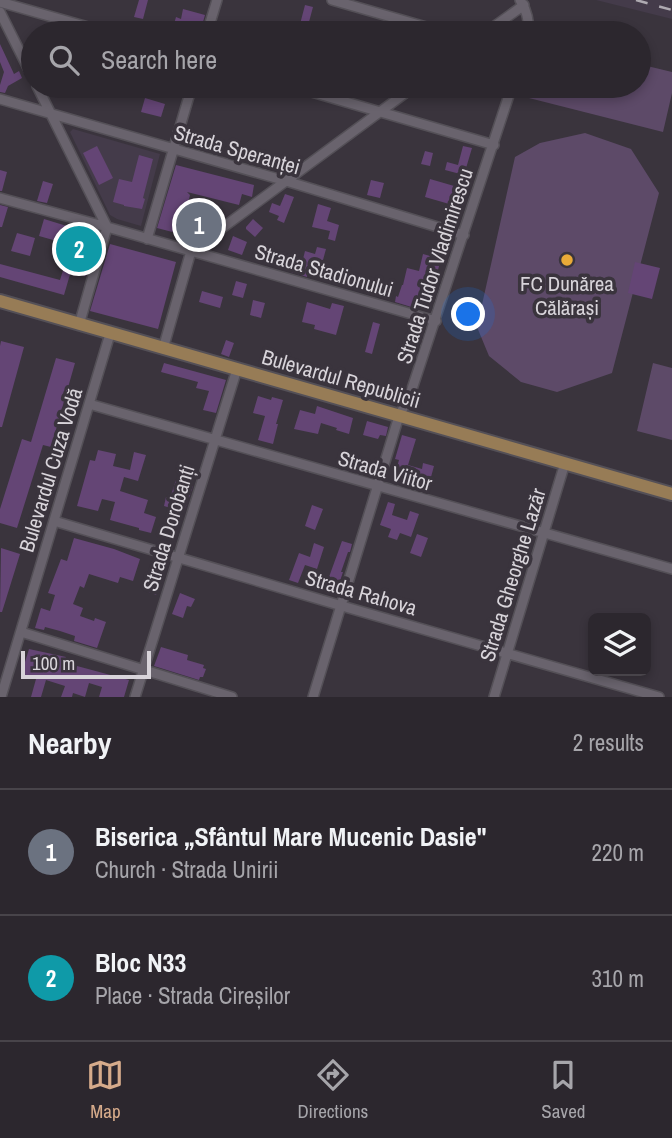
<!DOCTYPE html>
<html lang="en">
<head>
<meta charset="utf-8">
<style>
	:root { --surface:#2c272e; --page:#38333a; --text:#f1f3f6; --muted:#a6a5aa; --line:#48444a; --accent:#d6ab8b }
	body { margin:0; font-family:"Archivo Narrow",sans-serif; background:var(--page); color:var(--text) }
	.controls { position:absolute; right:21px; bottom:21px; display:grid; overflow:hidden; border-radius:10px; box-shadow:0 4px 10px #0003 }
	.controls button { width:63px; height:63px; display:grid; place-items:center; padding:0; border:0; border-bottom:2px solid var(--line); background:var(--surface); color:var(--text); font:35px sans-serif }
	.scale { position:absolute; left:21px; bottom:18px; width:130px; box-sizing:border-box; padding-left:7px; border:4px solid #d8d4da; border-top:0; font-size:19px; line-height:24px; white-space:nowrap; color:#d8d4da; -webkit-text-stroke:5px #3a343d; paint-order:stroke }
	.you { position:absolute; left:469px; top:315px; width:24px; height:24px; margin:-18px; border:5px solid #fff; border-radius:50%; background:#1a73e8; box-shadow:0 0 0 10px #1a73e833 }
	.badge { display:grid; place-items:center; width:46px; height:46px; border-radius:50%; background:var(--accent); color:#fff; font-size:23px; font-weight:700 }
	.pin { position:absolute; translate:-50% -50%; border:4px solid #fff; box-shadow:0 2px 7px #0006 }
	.list { margin:0; padding:0; list-style:none }
	h2 { display:flex; justify-content:space-between; align-items:center; height:91px; margin:0; padding:0 28px; font-size:30px }
	h2 small { font-size:23px; font-weight:400; color:var(--muted) }
	.list li { display:grid; grid-template-columns:46px 1fr auto; gap:21px; align-items:center; box-sizing:border-box; height:126px; padding:0 28px; border-top:2px solid var(--line) }
	.list b { display:block; font-size:26px; white-space:nowrap }
	.list p { margin:0; font-size:23px; white-space:nowrap; color:var(--muted) }
	.list em { font-size:23px; font-style:normal; color:var(--muted) }
	.icon { flex:none; width:38px; height:38px; fill:none; stroke:currentColor; stroke-width:2; stroke-linecap:round; stroke-linejoin:round }
	.map { position:relative; flex:none; width:672px; height:697px; overflow:hidden }
	.search { position:absolute; background:var(--surface); box-shadow:0 4px 10px #0003; left:21px; right:21px; top:21px; height:77px; display:flex; align-items:center; gap:18px; box-sizing:border-box; padding:0 24px; border-radius:38px; color:var(--muted); font-size:26px }
	.sheet { height:343px; background:var(--surface) }
	nav { display:flex; justify-content:space-around; align-items:center; box-sizing:border-box; height:98px; border-top:2px solid var(--line); background:var(--surface); font-size:19px; color:var(--muted) }
	nav a { display:grid; justify-items:center; gap:4px }
	nav .on { color:var(--accent) }
	.map>svg:first-child { display:block }
	.built { fill:#443b4a }
	.green { fill:#5d4a68 }
	.building { fill:#644575 }
	.lines { fill:none; stroke-linecap:round; stroke-linejoin:round }
	.minor-casing { stroke:#545057; stroke-width:12 }
	.major-casing { stroke:#545057; stroke-width:16 }
	.minor { stroke:#69636d; stroke-width:9 }
	.major { stroke:#977c56; stroke-width:12 }
	.rail { stroke:#aeaab1; stroke-width:2.5; stroke-dasharray:12 12; stroke-linecap:butt }
	.poi-dot { fill:#e9aa38; stroke:#3a343d; stroke-width:2.5 }
	.labels { text-anchor:middle; stroke-width:7; stroke-linejoin:round; paint-order:stroke }
	.street-label { font-size:21px; fill:#d8d4da; stroke:#3a343d }
	.poi-label { font-size:21px; fill:#d8d4da; stroke:#3a343d }
</style>
</head>
<body>
<div class="map">
<svg width="672" height="697" viewBox="0 0 672 697">
	<rect width="100%" height="100%" fill="#3a343d"/>
	<path class="built" d="M596 0H672V19Z
		M73 129 160 154 141 226 117 219 110 215 70 132Z"/>
	<path class="green" d="M639 64 672 72V93L663 132 525 97 528 86H639Z
		M585 133 631 149 659 193 612 373 557 392 521 382 489 356 477 327 515 157 540 143Z
		M653 363 672 368V440L637 431Z"/>
	<path class="building" d="M139 0H148L143 19 134 17Z
		M305 5 313 7 306 33 298 32Z
		M183 9 205 15 203 22 197 21 194 30 174 24 176 17 181 19Z
		M223 21 245 27 244 33 221 28Z
		M0 44 14 74 19 71 22 78 8 86 5 93 0 92V85L4 72 0 62Z
		M205 86H235L231 98 219 95 220 92 205 88Z
		M479 86H495L491 97 477 92Z
		M145 98 165 104 161 117 141 112Z
		M188 130 197 132 195 142 198 143 197 148 185 145Z
		M97 146 113 178 99 185 83 153Z
		M463 146 472 148 464 175 445 170 447 162 458 165Z
		M425 151 433 153 430 166 421 164Z
		M139 155 153 159 143 198 145 199 142 209 124 206V205L113 202 119 179 132 182Z
		M176 165 254 185 252 197 242 194 239 205 187 192 190 195 180 234 157 228Z
		M0 170 7 172 2 191H0Z
		M430 179 468 190 463 208 425 197Z
		M371 180 384 183 380 198 367 195Z
		M43 181 53 184 47 203 37 201Z
		M285 194 294 197 284 223 277 220 279 216 269 212 272 203 280 206Z
		M318 204 331 208 327 221 339 225 335 241 328 239 330 231 312 227Z
		M0 205 8 207 2 227H0Z
		M205 212 213 221 193 237 186 229Z
		M44 219 83 231 79 246 93 250 86 276 71 271 64 295 0 277V264L60 280 71 245 39 236Z
		M253 219 263 228 255 237 246 229V227Z
		M17 233 35 238 30 256 11 251Z
		M233 236 247 242 242 255 228 250Z
		M110 244 176 262 158 329 90 311Z
		M317 247 326 249 320 271 309 268 307 277 291 272 295 257 303 259 305 251 315 254Z
		M423 254 441 259 438 270 428 267 418 309 395 302 396 296 398 297 402 285H403L407 268 419 271Z
		M635 262 660 268 652 299 628 293Z
		M236 281 247 284 243 298 232 295Z
		M202 291 223 297 220 308 199 302Z
		M253 300 265 303 261 318 250 315Z
		M307 302 330 309 332 303 344 306 336 335 314 329 315 325 302 322Z
		M373 322 380 324 372 354 365 352Z
		M226 340 234 343 229 357 221 354Z
		M1 341 24 347 2 427H0V346Z
		M56 358 75 363 51 447 43 445 17 528 0 523V509L22 439 31 442Z
		M164 363 226 380 216 413 203 410 209 391 196 388 198 382 161 372Z
		M258 396 271 400 272 397 283 400 276 424H278L273 444 258 440 265 416 253 413Z
		M317 406 353 418 349 434 336 430 337 428 321 423 318 434 294 429 300 410 315 414Z
		M367 421 388 427 386 436 380 435 378 439 363 435Z
		M402 435 416 439 408 465 422 469 423 463 434 466 428 488 402 480 401 484 393 481 399 460 395 459Z
		M98 450 116 454 113 466 130 470 134 452 146 455 138 481 124 477 120 491 148 500 144 513 156 517 151 533 139 530V528L110 520 115 502 102 499 98 511 77 506 90 460 95 461Z
		M176 480 193 486 184 512 164 506 166 497 170 498Z
		M388 502 395 504 392 515 407 520 410 511 419 514 411 537 400 533 397 540 388 537 391 529 380 525Z
		M312 505 323 509 315 530 305 526Z
		M417 534 428 538 421 557 410 553Z
		M74 538 114 549 140 559 133 581 120 577 118 583 89 574 84 588 80 586 73 604 83 608 80 616 94 621 95 618 106 622 97 648 74 641 75 636 60 631 45 627 44 630 35 628 41 608 50 611 55 595 48 593 61 559 67 561Z
		M342 541 352 544 350 552H348L341 572H343L340 581 329 577Z
		M314 543 324 547 317 569 305 565 298 583 289 580 299 553 310 557Z
		M1 548 20 554 2 612H0Z
		M155 566 165 569 156 595 146 591Z
		M180 593 195 599 191 607 187 606 183 618 172 614Z
		M161 647 188 655 187 660 204 665 203 668 206 669 203 677H200L199 680 154 666Z
		M29 649 66 657 63 666 76 670 77 666 129 680 124 697H99L102 687 89 683 85 697 73 693 72 697H61L65 686 46 680 41 697H31L36 679 21 675Z"/>
	<g class="lines">
		<g class="minor-casing">
			<path id="minor" d="M332 0 447 33
				M520 0C527 10 529 21 529 33
				M0 2 109 33
				M0 12 33 78
				M207 33 217 0
				M485 33 524 5
				M37 86 107 227 79 325
				M291 86 494 145
				M0 99 286 181 464 235
				M0 198 107 227 436 321
				M147 239 192 86
				M163 349 191 251 415 86
				M89 404 672 569
				M54 521 342 606 659 697
				M21 632 232 697
				M1 697 110 334
				M135 697 237 369
				M313 697 399 416 410 395 512 86
				M494 697 565 463"/>
		</g>
		<g class="major-casing">
			<path id="major" d="M0 301 672 494"/>
		</g>
		<use href="#minor" class="minor"/>
		<use href="#major" class="major"/>
		<path class="rail" d="M636 0 672 10"/>
	</g>
	<circle class="poi-dot" cx="567" cy="260" r="7"/>
	<g class="labels">
		<g class="street-label">
			<text transform="translate(237 150) rotate(16)" y="7">Strada Speranței</text>
			<text transform="translate(435 266) rotate(-72)" y="7">Strada Tudor Vladimirescu</text>
			<text transform="translate(324 271) rotate(16)" y="7">Strada Stadionului</text>
			<text transform="translate(341 379) rotate(16)" y="7">Bulevardul Republicii</text>
			<text transform="translate(51 470) rotate(-73)" y="7">Bulevardul Cuza Vodă</text>
			<text transform="translate(385 471) rotate(16)" y="7">Strada Viitor</text>
			<text transform="translate(169 528) rotate(-73)" y="7">Strada Dorobanți</text>
			<text transform="translate(513 575) rotate(-73)" y="7">Strada Gheorghe Lazăr</text>
			<text transform="translate(361 593) rotate(16)" y="7">Strada Rahova</text>
		</g>
		<g class="poi-label">
			<text x="567" y="291">FC Dunărea<tspan x="567" dy="24">Călărași</tspan></text>
		</g>
	</g>
</svg>
<div class="controls">
<button><svg class="icon" aria-label="layers" viewBox="0 0 24 24"><path d="M12 4l9 5-9 5-9-5zM3 14l9 5 9-5"/></svg></button>
</div>
<div class="scale">100 m</div>
<div class="you"></div>
<div class="pin badge" style="left:199px;top:225px;background:#6b7280">1</div>
<div class="pin badge" style="left:79px;top:249px;background:#0f9aa8">2</div>
<div class="search"><svg class="icon" aria-label="search" viewBox="0 0 24 24"><circle cx="10" cy="10" r="6"/><path d="M15 15l6 6"/></svg>Search here</div>
</div>
<section class="sheet">
<h2>Nearby<small>2 results</small></h2>
<ul class="list">
<li><span class="badge" style="background:#6b7280">1</span><div><b>Biserica „Sfântul Mare Mucenic Dasie&quot;</b><p>Church · Strada Unirii</p></div><em>220 m</em></li>
<li><span class="badge" style="background:#0f9aa8">2</span><div><b>Bloc N33</b><p>Place · Strada Cireșilor</p></div><em>310 m</em></li>
</ul>
</section>
<nav>
<a class="on"><svg class="icon" aria-label="map" viewBox="0 0 24 24"><path d="M3 6l6-2 6 2 6-2v14l-6 2-6-2-6 2zM9 4v14M15 6v14"/></svg>Map</a>
<a><svg class="icon" aria-label="directions" viewBox="0 0 24 24"><path d="M12 3l9 9-9 9-9-9zM9 14v-3h6M13 9l2 2-2 2"/></svg>Directions</a>
<a><svg class="icon" aria-label="saved" viewBox="0 0 24 24"><path d="M7 4h10v16l-5-4-5 4z"/></svg>Saved</a>
</nav>
</body>
</html>
